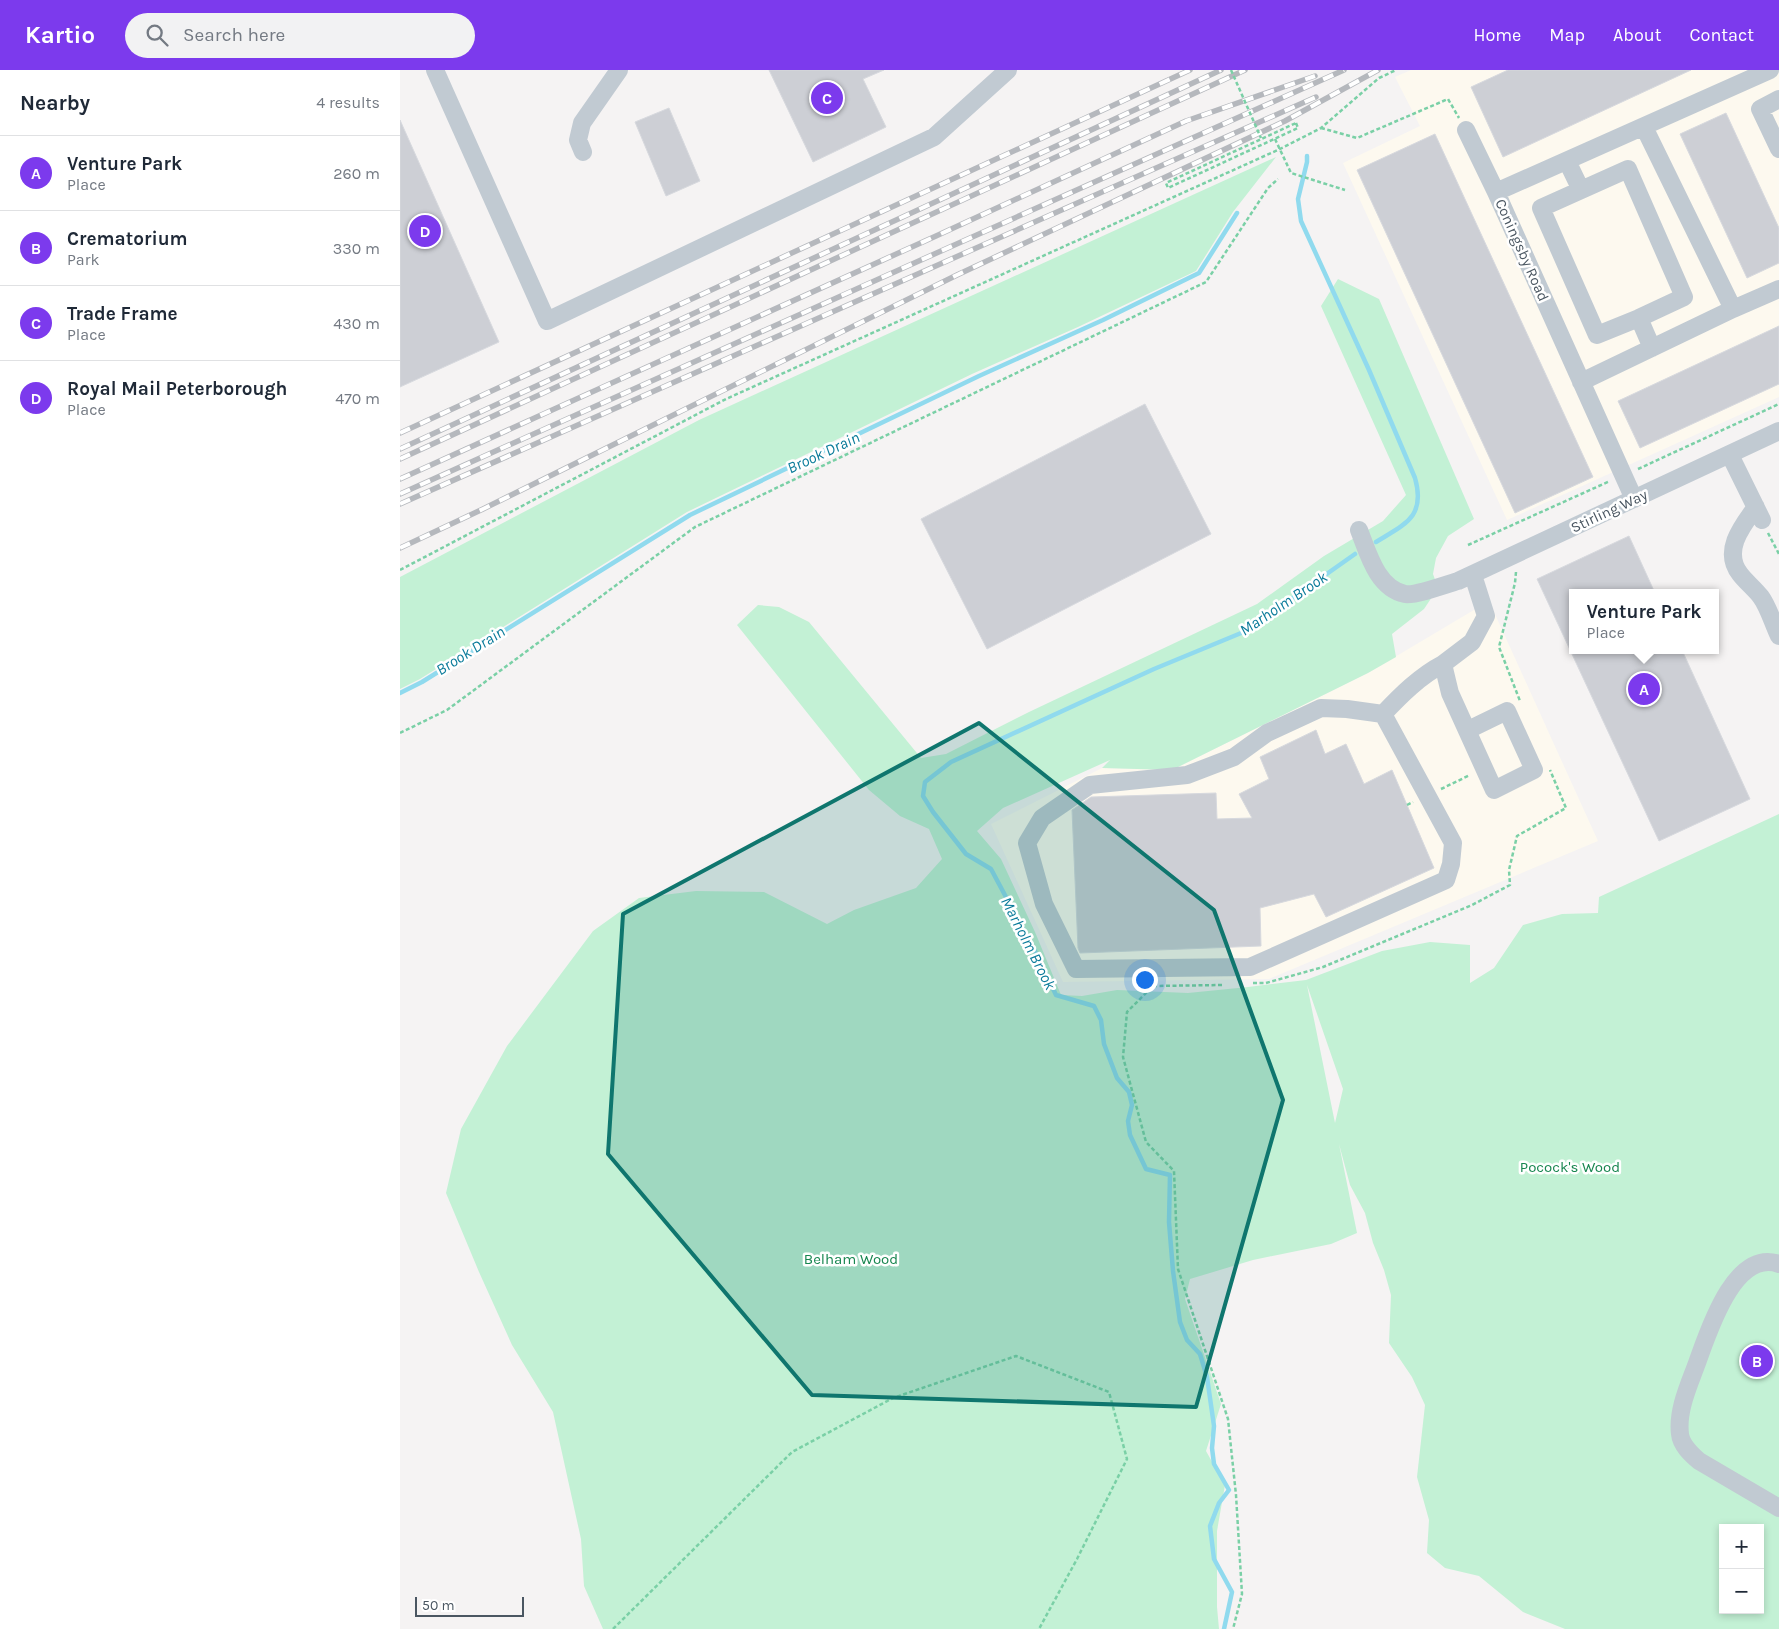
<!DOCTYPE html>
<html lang="en">
<head>
<meta charset="utf-8">
<style>
	:root { --surface:#fff; --page:#f2f2f3; --text:#1f2937; --muted:#747a83; --line:#e0e1e3; --accent:#7c3aed }
	body { margin:0; font-family:Karla,sans-serif; background:var(--page); color:var(--text) }
	.controls { position:absolute; right:15px; bottom:15px; display:grid; overflow:hidden; border-radius:0px; box-shadow:0 2px 8px #0003 }
	.controls button { width:45px; height:45px; display:grid; place-items:center; padding:0; border:0; border-bottom:1px solid var(--line); background:var(--surface); color:var(--text); font:25px sans-serif }
	.scale { position:absolute; left:15px; bottom:12px; width:109px; box-sizing:border-box; padding-left:5px; border:2px solid #4a5661; border-top:0; font-size:14px; line-height:18px; white-space:nowrap; color:#4a5661; -webkit-text-stroke:4px #fff; paint-order:stroke }
	.you { position:absolute; left:744px; top:909px; width:18px; height:18px; margin:-12px; border:4px solid #fff; border-radius:50%; background:#1a73e8; box-shadow:0 0 0 8px #1a73e833 }
	.badge { display:grid; place-items:center; width:32px; height:32px; border-radius:50%; background:var(--accent); color:#fff; font-size:16px; font-weight:700 }
	.pin { position:absolute; translate:-50% -50%; border:2px solid #fff; box-shadow:0 1px 5px #0006 }
	.popup { position:absolute; left:1169px; top:519px; width:150px; height:65px; box-sizing:border-box; display:grid; place-content:center; border-radius:0px; background:var(--surface); filter:drop-shadow(0 1px 4px #0005); font-size:16px; white-space:nowrap; color:var(--muted) }
	.popup b { font-size:19px; color:var(--text) }
	.popup::after { content:''; position:absolute; left:50%; top:100%; margin-left:-10px; border:10px solid transparent; border-top-color:var(--surface) }
	.list { margin:0; padding:0; list-style:none }
	h2 { display:flex; justify-content:space-between; align-items:center; height:65px; margin:0; padding:0 20px; font-size:21px }
	h2 small { font-size:16px; font-weight:400; color:var(--muted) }
	.list li { display:grid; grid-template-columns:32px 1fr auto; gap:15px; align-items:center; box-sizing:border-box; height:75px; padding:0 20px; border-top:1px solid var(--line) }
	.list b { display:block; font-size:19px; white-space:nowrap }
	.list p { margin:0; font-size:16px; white-space:nowrap; color:var(--muted) }
	.list em { font-size:16px; font-style:normal; color:var(--muted) }
	.icon { flex:none; width:28px; height:28px; fill:none; stroke:currentColor; stroke-width:2; stroke-linecap:round; stroke-linejoin:round }
	.map { position:relative; flex:none; width:1379px; height:1559px; overflow:hidden }
	header { display:flex; align-items:center; gap:30px; box-sizing:border-box; height:70px; padding:0 25px; background:var(--accent); color:#fff }
	header strong { font-size:24px }
	nav { display:flex; gap:28px; margin-inline-start:auto; font-size:18px }
	.search { width:350px; height:45px; background:var(--page); display:flex; align-items:center; gap:12px; box-sizing:border-box; padding:0 18px; border-radius:28px; color:var(--muted); font-size:19px }
	main { display:flex }
	aside { flex:1; background:var(--surface) }
	.map>svg:first-child { display:block }
	.commercial { fill:#fdf9ef }
	.green { fill:#c3f1d5; fill-rule:evenodd }
	.lines { fill:none; stroke-linecap:round; stroke-linejoin:round }
	.stream { stroke:#90daee; stroke-width:4.5 }
	.building { fill:#cdcfd5; stroke:#d7d9de }
	.path { stroke:#7ad0a6; stroke-width:2.5; stroke-dasharray:4 2.5; stroke-linecap:butt }
	.minor { stroke:#c1cad2; stroke-width:18 }
	.rail-casing { stroke:#b5b8bd; stroke-width:5.5 }
	.rail { stroke:#fff; stroke-width:4; stroke-dasharray:11; stroke-linecap:butt }
	.path-bridge { stroke:#7ad0a6; stroke-width:2.5; stroke-dasharray:4 2.5; stroke-linecap:butt }
	.marked { fill:#0f766e; fill-opacity:0.2; stroke:#0f766e; stroke-width:4; stroke-linejoin:round }
	.labels { text-anchor:middle; stroke-width:5; stroke-linejoin:round; paint-order:stroke }
	.street-label { font-size:15px; fill:#4a5661; stroke:#fff }
	.park-label { font-size:15px; fill:#17864f; stroke:#fff }
	.water-label { font-size:16px; font-style:italic; fill:#0c7c9b; stroke:#fff }
</style>
</head>
<body>
<header>
<strong>Kartio</strong>
<div class="search"><svg class="icon" aria-label="search" viewBox="0 0 24 24"><circle cx="10" cy="10" r="6"/><path d="M15 15l6 6"/></svg>Search here</div>
<nav><a>Home</a><a>Map</a><a>About</a><a>Contact</a></nav>
</header>
<main>
<aside>
<h2>Nearby<small>4 results</small></h2>
<ul class="list">
<li><span class="badge">A</span><div><b>Venture Park</b><p>Place</p></div><em>260 m</em></li>
<li><span class="badge">B</span><div><b>Crematorium</b><p>Park</p></div><em>330 m</em></li>
<li><span class="badge">C</span><div><b>Trade Frame</b><p>Place</p></div><em>430 m</em></li>
<li><span class="badge">D</span><div><b>Royal Mail Peterborough</b><p>Place</p></div><em>470 m</em></li>
</ul>
</aside>
<div class="map">
<svg width="1379" height="1559" viewBox="0 0 1379 1559">
	<rect width="100%" height="100%" fill="#f5f3f3"/>
	<path class="commercial" d="M1011 0H1379V327L1107 450 943 93 1020 56 995 7Z
		M1089 531 1198 771 869 909 663 912 591 754 702 698 772 700 968 603Z"/>
	<path class="green" d="M876 87 833 142 796 201 678 257 572 304 287 442 20 609 0 619V507L299 350Z
		M938 209 979 229 1074 449 1048 466 1036 488 1033 504 1038 518 1024 539 992 564 996 587 968 603 772 700 702 698 710 690 603 738 577 761 601 789 635 862 661 925 682 926 717 920 788 923 848 917 906 910 982 881 1030 872 1070 875V913L1094 898 1123 855 1162 844 1198 843 1199 827 1379 744V1559H1165L1123 1542 1079 1506 1045 1498 1027 1483 1029 1450 1017 1407 1025 1335 1012 1307 989 1273 991 1225 984 1200 973 1173 965 1143 950 1115 939 1074 957 1163 931 1174 853 1190 790 1209 785 1229 821 1334 806 1381 825 1415 817 1461V1537L819 1559H203L184 1516 181 1469 153 1342 112 1275 79 1202 46 1123 61 1059 107 976 193 861 239 828 296 821 364 822 427 854 454 840 516 818 542 789 529 759 500 746 469 720 337 555 358 535 379 537 409 552 521 688 546 684 629 642 857 534 924 486 983 451 1006 425 921 236ZM907 915 943 1019 935 1053ZM1323 1458H1360V1540H1323Z"/>
	<g class="lines">
		<path class="stream" d="M907 86V92L898 129 901 151 969 300 1015 408C1026 447 1005 454 976 472
			M0 623 22 612 290 445 579 306 703 250 799 203 837 143
			M824 1559 832 1522 814 1489 810 1456 819 1433 829 1420 814 1394 812 1378 814 1356 807 1307 800 1284 787 1270 780 1252 773 1201 769 1152 770 1105 746 1099 730 1065 728 1051 732 1035 729 1022 717 1008 704 974 701 950 694 936 656 925 637 885 591 799 566 784 533 742 523 726 525 712 551 692 754 599 846 561 955 484"/>
	</g>
	<path class="building" d="M369 0H484L463 9 486 57 413 92Z
		M1108 0H1291L1103 87 1071 17Z
		M269 38 300 111 266 126 235 52Z
		M1326 43 1379 158V193L1347 208 1280 64Z
		M0 50 99 272 0 317Z
		M1035 64 1193 407 1115 443 957 100Z
		M1379 256V314L1240 378 1218 331Z
		M745 334 811 464 587 579 521 449Z
		M1229 466 1255 523H1173V580H1282L1350 729 1259 771 1137 509Z
		M916 660 925 684 946 674 964 714 992 700 1034 798 926 847 914 824 860 838 861 876 680 883 678 878 672 740 691 727 816 723 817 749 852 748 839 724 869 709 860 687Z"/>
	<g class="lines">
		<path class="path" d="M896 53 898 58 768 118 766 113Z
			M921 58 957 68 1048 29 1059 48
			M875 69 891 103 945 120
			M1238 399 1379 334
			M1368 463 1379 484
			M1068 475 1210 411
			M0 500 326 329 880 79 921 58 979 8 996 0
			M1116 502 1115 513 1099 577 1120 631
			M0 663 47 640 295 457 806 212 868 118 878 109
			M1041 719 1070 705
			M1007 735 1013 732
			M853 913H866L923 897 1072 835 1110 815 1109 800 1117 766 1166 738 1150 700
			M822 915 753 916 727 942 723 987 746 1072 774 1101 778 1199 828 1349 836 1425 842 1524 833 1559
			M213 1559 392 1382 493 1328 616 1286 709 1322 727 1389 677 1489 639 1559"/>
		<path class="minor" d="M35 0 147 251 534 67 608 0
			M1379 29 1360 39 1379 79
			M1244 57 1333 239
			M1066 60 1096 122 1234 429
			M183 82 178 70 182 53 219 0
			M1167 91 1181 120
			M1096 122 1370 0
			M1239 248 1197 265 1141 138 1228 99 1284 227 1239 248 1252 278
			M1181 312 1333 239 1379 219
			M1330 385 1362 450
			M1356 437C1342 456 1322 481 1340 504 1346 512 1355 519 1361 527 1369 538 1373 554 1379 566
			M959 460C968 483 977 518 1005 524 1014 526 1048 514 1058 511L1379 361
			M983 644 947 639 921 638 867 663 834 687 787 705 690 715 642 748 627 773 644 834 676 899 850 897 1046 810 1051 794 1053 773 983 644C1001 625 1020 606 1043 594
			M1068 660 1107 641 1134 700 1094 720 1050 623 1043 594 1072 572 1086 546 1073 505
			M1379 1194C1334 1178 1308 1263 1297 1293 1289 1315 1277 1340 1280 1364 1281 1375 1291 1384 1299 1391L1379 1438"/>
		<g class="rail-casing">
			<path id="rail" d="M0 363 790 0
				M0 379 821 0
				M0 389 845 0
				M0 409 536 166 786 51 915 6
				M0 424 944 0
				M0 434 916 27
				M0 478 83 439 557 205 885 51 978 0"/>
		</g>
		<use href="#rail" class="rail"/>
		<path class="path-bridge" d="M831 0 861 68"/>
	</g>
	<path class="marked" d="M579 653 814 840 883 1030 796 1337 412 1325 208 1084 223 844Z"/>
	<g class="labels">
		<g class="street-label">
			<text transform="translate(1122 180) rotate(66)" y="5">Coningsby Road</text>
			<text transform="translate(1209 441) rotate(-25)" y="5">Stirling Way</text>
		</g>
		<g class="park-label">
			<text x="1170" y="1102">Pocock's Wood</text>
			<text x="451" y="1194">Belham Wood</text>
		</g>
		<g class="water-label">
			<text transform="translate(423 382) rotate(-25)" y="6">Brook Drain</text>
			<text transform="translate(883 533) rotate(-34)" y="6">Marholm Brook</text>
			<text transform="translate(70 580) rotate(-32)" y="6">Brook Drain</text>
			<text transform="translate(629 873) rotate(63)" y="6">Marholm Brook</text>
		</g>
	</g>
</svg>
<div class="controls">
<button>+</button>
<button>−</button>
</div>
<div class="scale">50 m</div>
<div class="you"></div>
<div class="pin badge" style="left:1244px;top:619px">A</div>
<div class="popup"><b>Venture Park</b>Place</div>
<div class="pin badge" style="left:1357px;top:1291px">B</div>
<div class="pin badge" style="left:427px;top:28px">C</div>
<div class="pin badge" style="left:25px;top:161px">D</div>
</div>
</main>
</body>
</html>
